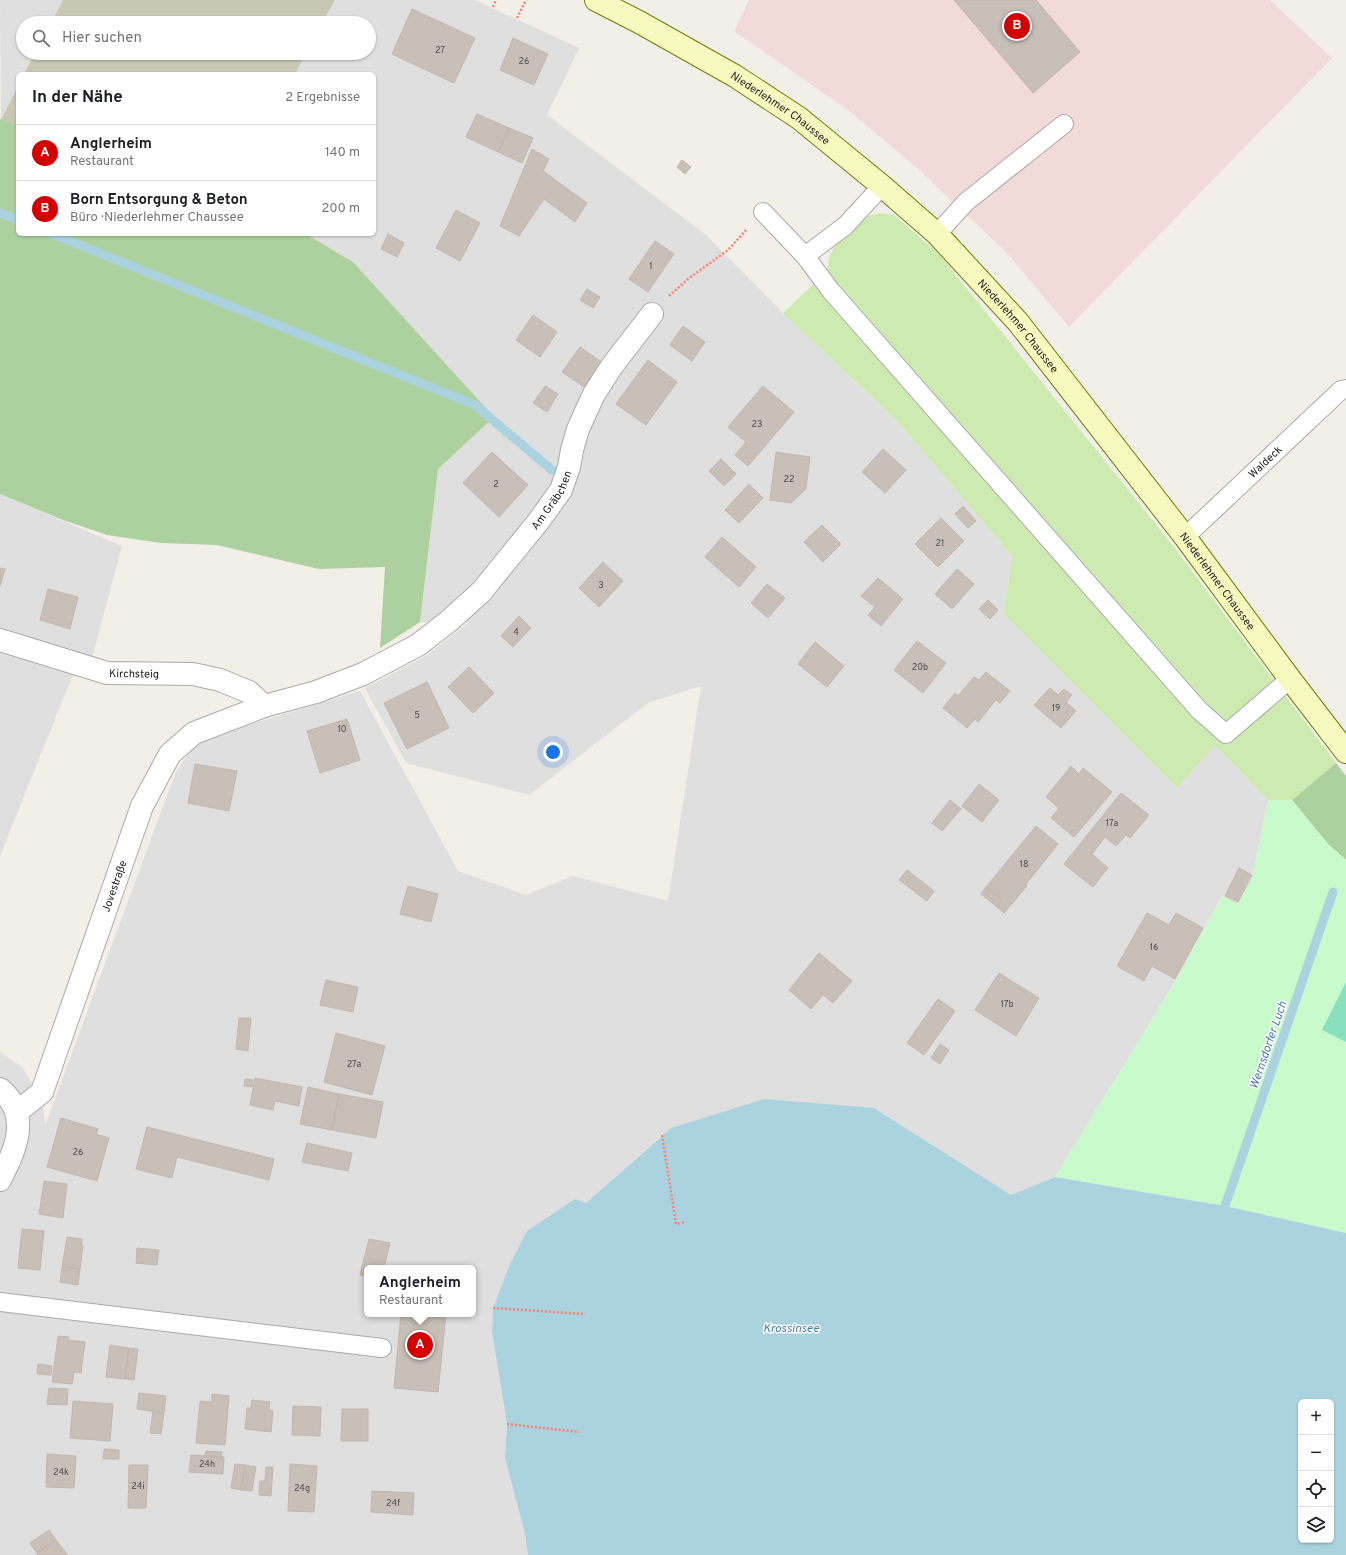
<!DOCTYPE html>
<html lang="de">
<head>
<meta charset="utf-8">
<style>
	:root { --surface:#fff; --page:#f6f6f6; --text:#202124; --muted:#757577; --line:#e0e0e0; --accent:#d40000 }
	body { margin:0; font-family:Overpass,sans-serif; background:var(--page); color:var(--text) }
	.controls { position:absolute; right:12px; bottom:12px; display:grid; overflow:hidden; border-radius:6px; box-shadow:0 1px 3px #0004 }
	.controls button { width:36px; height:36px; display:grid; place-items:center; padding:0; border:0; border-bottom:1px solid var(--line); background:var(--surface); color:var(--text); font:20px sans-serif }
	.you { position:absolute; left:553px; top:752px; width:14px; height:14px; margin:-10px; border:3px solid #fff; border-radius:50%; background:#1a73e8; box-shadow:0 0 0 6px #1a73e833 }
	.badge { display:grid; place-items:center; width:26px; height:26px; border-radius:50%; background:var(--accent); color:#fff; font-size:13px; font-weight:700 }
	.pin { position:absolute; translate:-50% -50%; border:2px solid #fff; box-shadow:0 1px 4px #0006 }
	.popup { position:absolute; left:364px; top:1265px; width:112px; height:52px; box-sizing:border-box; display:grid; place-content:center; border-radius:6px; background:var(--surface); filter:drop-shadow(0 1px 3px #0005); font-size:13px; white-space:nowrap; color:var(--muted) }
	.popup b { font-size:15px; color:var(--text) }
	.popup::after { content:''; position:absolute; left:50%; top:100%; margin-left:-8px; border:8px solid transparent; border-top-color:var(--surface) }
	.list { margin:0; padding:0; list-style:none }
	h2 { display:flex; justify-content:space-between; align-items:center; height:52px; margin:0; padding:0 16px; font-size:17px }
	h2 small { font-size:13px; font-weight:400; color:var(--muted) }
	.list li { display:grid; grid-template-columns:26px 1fr auto; gap:12px; align-items:center; box-sizing:border-box; height:56px; padding:0 16px; border-top:1px solid var(--line) }
	.list b { display:block; font-size:15px; white-space:nowrap }
	.list p { margin:0; font-size:13px; white-space:nowrap; color:var(--muted) }
	.list em { font-size:13px; font-style:normal; color:var(--muted) }
	.icon { flex:none; width:22px; height:22px; fill:none; stroke:currentColor; stroke-width:2; stroke-linecap:round; stroke-linejoin:round }
	.map { position:relative; flex:none; width:1346px; height:1555px; overflow:hidden }
	.search { position:absolute; background:var(--surface); box-shadow:0 1px 3px #0004; left:16px; top:16px; width:360px; height:44px; display:flex; align-items:center; gap:10px; box-sizing:border-box; padding:0 14px; border-radius:22px; color:var(--muted); font-size:15px }
	.panel { position:absolute; background:var(--surface); box-shadow:0 1px 3px #0004; left:16px; top:72px; width:360px; height:164px; border-radius:6px }
	.map>svg:first-child { display:block }
	.residential { fill:#e0dfdf; fill-rule:evenodd }
	.commercial { fill:#f2dad9 }
	.construction { fill:#c7c7b4 }
	.grass { fill:#cdebb0 }
	.forest { fill:#add19e }
	.park { fill:#c8facc }
	.pitch { fill:#88e0be }
	.water { fill:#aad3df; fill-rule:evenodd }
	.lines { fill:none; stroke-linecap:round; stroke-linejoin:round }
	.stream { stroke:#aad3df; stroke-width:9 }
	.building { fill:#c7bfb8; stroke:#c4b6ab }
	.service-casing { stroke:#a9a9a9; stroke-width:20 }
	.minor-casing { stroke:#a9a9a9; stroke-width:24 }
	.secondary-casing { stroke:#707d05; stroke-width:24 }
	.path { stroke:#fa8072; stroke-width:2.5; stroke-dasharray:2 2; stroke-linecap:butt }
	.service { stroke:#fff; stroke-width:18 }
	.minor { stroke:#fff; stroke-width:22 }
	.secondary { stroke:#f7fabf; stroke-width:22 }
	.labels { text-anchor:middle; stroke-width:3; stroke-linejoin:round; paint-order:stroke }
	.number-label { font-size:9px; fill:#4b4948 }
	.street-label { font-size:11px; fill:#222; stroke:#fff }
	.water-label { font-size:12px; font-style:italic; fill:#4a7aab; stroke:#fff }
</style>
</head>
<body>
<div class="map">
<svg width="1346" height="1555" viewBox="0 0 1346 1555">
	<rect width="100%" height="100%" fill="#f2efe9"/>
	<path class="residential" d="M0 0H63L51 23H23V53H35L24 74H18V86L1 120Z
		M335 0H475L579 48 547 115 705 234 783 313 897 421 1012 556 1004 614 1177 788 1215 745 1268 800 1253 874 1238 904 1222 896 1176 980 1055 1177 1011 1195 874 1108 662 1135 586 1203 510 1264 493 1308 492 1332 507 1424 505 1458 525 1534 528 1555H0V1052L22 1067 43 1102 45 1126 175 774 196 741 360 691 458 871 526 895 573 876 668 901 701 686 648 703 529 795 406 763 365 688 427 655 469 622H420L438 469 493 417 353 262 306 234H374V74H295L306 53H369V23H322ZM367 1268H473V1314H367Z
		M0 494 122 546 92 658 71 679 0 856Z"/>
	<path class="commercial" d="M749 0H1270L1332 58 1069 327 1007 253 916 167 848 110 734 31Z"/>
	<path class="construction" d="M63 0H335L322 23H51Z
		M35 53H306L295 74H24Z
		M18 86V125L1 120Z"/>
	<path class="grass" d="M882 213 894 215 939 254 1174 547 1336 763 1292 800H1268L1215 745 1177 788 1004 614 1012 556 897 421 783 313 827 271 829 257 836 244 851 229 868 216Z"/>
	<path class="forest" d="M0 119 18 125V234H306L353 262 494 417 438 469 420 622 380 648 385 567 319 569 217 545 161 543 107 535 63 520 0 494Z
		M1336 763 1346 776V860L1328 844 1292 800Z"/>
	<path class="park" d="M1268 800H1292L1328 844 1346 860V1233L1225 1206 1055 1177 1176 980 1222 896 1238 904 1253 874Z"/>
	<path class="pitch" d="M1346 982V1042L1322 1030Z"/>
	<path class="water" d="M764 1099 874 1108 1011 1195 1055 1177 1225 1206 1346 1233V1555H528L525 1534 505 1458 507 1424 492 1332 493 1308 510 1264 527 1231 575 1199 586 1203 671 1128ZM1301 1402H1331V1540H1301Z"/>
	<g class="lines">
		<path class="stream" d="M0 213 18 220
			M52 234 475 405 552 470
			M1225 1206 1333 892"/>
	</g>
	<path class="building" d="M954 0H1036L1080 52 1033 93Z
		M412 9 475 38 454 83 392 54Z
		M513 38 548 54 534 85 500 70Z
		M477 114 509 128 498 152 466 137Z
		M509 128 533 138 522 163 498 152Z
		M532 149 549 159 543 171 587 203 575 222 544 199 519 236 500 226Z
		M682 160 691 167 685 174 677 167Z
		M456 210 480 223 460 261 436 248Z
		M388 234 404 243 397 257 381 249Z
		M655 241 674 254 648 292 629 279Z
		M587 289 600 297 593 308 580 300Z
		M533 315 557 332 540 357 516 340Z
		M683 326 705 342 692 361 670 345Z
		M580 347 604 364 587 389 562 372Z
		M648 360 677 382 646 425 616 404Z
		M545 386 558 394 547 412 533 403Z
		M763 386 794 412 748 466 735 455 746 442 728 427Z
		M883 449 906 470 885 493 862 472Z
		M492 452 528 485 499 517 463 483Z
		M776 452 810 457 806 489 791 503 770 500Z
		M721 459 736 474 724 486 709 471Z
		M749 484 763 498 739 523 725 510Z
		M963 506 976 521 968 528 955 514Z
		M941 518 964 541 938 567 915 544Z
		M822 525 841 544 823 562 804 542Z
		M722 537 756 567 739 587 705 557Z
		M603 562 623 581 599 607 579 588Z
		M0 568 5 569 0 586Z
		M957 569 974 584 952 609 935 594Z
		M878 578 903 599 881 626 868 615 875 607 861 596Z
		M767 584 785 598 768 618 751 603Z
		M48 589 78 597 70 629 40 620Z
		M988 600 998 610 990 619 979 609Z
		M519 616 531 628 513 647 501 636Z
		M917 641 946 663 923 693 894 670Z
		M815 642 844 666 827 687 798 664Z
		M469 667 494 693 473 713 448 687Z
		M986 672 1010 691 1000 703 996 700 978 722 975 719 967 728 943 708 955 693 958 696 974 677 979 680Z
		M427 682 449 728 407 749 384 703Z
		M1050 688 1058 695 1064 689 1072 695 1066 702 1076 711 1061 728 1034 705Z
		M347 719 360 760 320 773 307 731Z
		M195 764 237 771 229 811 188 803Z
		M1071 766 1079 774 1083 768 1112 792 1074 837 1051 818 1059 808 1046 797Z
		M979 784 999 800 982 822 962 806Z
		M1121 793 1149 815 1130 838 1126 835 1116 846 1105 837 1092 854 1108 868 1093 887 1064 864Z
		M950 800 961 809 942 831 932 823Z
		M1036 826 1058 844 1026 884 1027 886 1004 913 997 907 1002 900 986 887Z
		M1239 868 1252 875 1238 902 1225 896Z
		M907 870 934 891 927 901 899 880Z
		M408 886 438 894 431 922 400 914Z
		M986 887 1002 900 997 907 981 894Z
		M1147 913 1169 925 1176 913 1203 928 1175 979 1152 966 1144 981 1117 966Z
		M819 953 852 981 833 1003 823 995 811 1009 789 990Z
		M999 973 1039 998 1016 1036 975 1010Z
		M326 980 358 987 353 1012 320 1005Z
		M938 999 955 1011 924 1055 907 1043Z
		M239 1018H251L248 1051 236 1049Z
		M336 1033 385 1046 372 1095 324 1082Z
		M940 1044 949 1050 940 1064 931 1058Z
		M255 1078 302 1087 299 1106 275 1101 273 1110 250 1105Z
		M245 1079 253 1080 252 1087 244 1086Z
		M308 1087 339 1094 332 1130 300 1124Z
		M339 1094 383 1102 376 1138 332 1130Z
		M61 1118 98 1129 96 1134 109 1138 97 1181 47 1167Z
		M147 1127 274 1159 269 1180 177 1157 172 1178 136 1169Z
		M307 1143 352 1153 348 1171 302 1162Z
		M44 1181 67 1184 63 1218 39 1214Z
		M22 1229 44 1231 40 1270 18 1268Z
		M67 1237 82 1239V1246H83L80 1269 62 1267Z
		M369 1239 390 1243 384 1268H367V1276L360 1275Z
		M137 1248 159 1250 157 1265 136 1263Z
		M62 1267 80 1269 78 1285 60 1282Z
		M401 1314H446L438 1392 394 1388Z
		M58 1336 69 1337 68 1340 85 1342 81 1373 74 1372 72 1384 52 1382Z
		M110 1345 129 1348 125 1379 106 1377Z
		M129 1348 138 1349 134 1380 125 1379Z
		M38 1364 52 1366 51 1375 37 1374Z
		M49 1388 68 1389 67 1405 47 1404Z
		M139 1393 166 1396 164 1413 137 1409Z
		M212 1394 229 1396 225 1445 196 1443 200 1401 212 1402Z
		M252 1400 270 1402 269 1410 273 1411 271 1432 245 1429 247 1408H251Z
		M73 1401 113 1404 110 1441 70 1438Z
		M293 1406 321 1407 320 1436 292 1435Z
		M342 1409H368V1441H341Z
		M153 1411 164 1413 161 1434 150 1433Z
		M104 1449 119 1450V1459H103Z
		M206 1451 222 1452 221 1457 205 1456Z
		M47 1454 76 1456 74 1488 46 1487Z
		M191 1455 224 1457 223 1474 189 1472Z
		M235 1464 245 1465 241 1490 231 1488Z
		M290 1464 317 1466 314 1512 288 1511Z
		M129 1465H148L146 1508H128Z
		M245 1465 256 1467 252 1491 241 1490Z
		M266 1467H273L271 1496 259 1495 260 1481H265Z
		M372 1491 414 1493 413 1515 371 1512Z
		M49 1530 56 1540 37 1553 30 1543Z
		M56 1540 68 1555H38L37 1553Z"/>
	<g class="lines">
		<g class="service-casing">
			<g id="service">
				<path d="M763 212 805 256 831 291 1199 710 1226 734 1290 679"/>
				<path d="M937 234 966 202 1064 124"/>
				<path d="M805 256 845 226 882 186"/>
				<path id="s1" d="M1185 537 1341 390 1346 389"/>
				<path d="M0 1302 382 1348"/>
			</g>
		</g>
		<g class="minor-casing">
			<g id="minor">
				<path id="s2" d="M0 640 107 673 193 674 220 680 249 692 264 706"/>
				<path d="M0 1089C32 1116 15 1150 0 1180"/>
				<path id="s3" d="M17 1112 42 1092 142 806 170 754 194 733 264 706 316 692 363 674 418 645 449 621 481 592 538 522 561 490 569 467 572 450 578 429 594 394 612 366 652 314"/>
			</g>
		</g>
		<g class="secondary-casing">
			<g id="secondary">
				<path id="s4" d="M596 0 639 22 735 76 799 118 882 186 937 234 1018 322 1185 537 1290 679 1346 752"/>
			</g>
		</g>
		<path class="path" d="M493 7 496 0
			M517 18 526 0
			M669 296 688 279 728 250 747 229
			M662 1135 676 1224 686 1222
			M493 1308 585 1314
			M507 1424 579 1432"/>
		<use href="#service" class="service"/>
		<use href="#minor" class="minor"/>
		<use href="#secondary" class="secondary"/>
	</g>
	<g class="labels">
		<g class="number-label">
			<text x="440" y="53">27</text>
			<text x="524" y="64">26</text>
			<text x="651" y="269">1</text>
			<text x="757" y="427">23</text>
			<text x="789" y="482">22</text>
			<text x="496" y="487">2</text>
			<text x="940" y="546">21</text>
			<text x="601" y="588">3</text>
			<text x="516" y="635">4</text>
			<text x="920" y="670">20b</text>
			<text x="1056" y="711">19</text>
			<text x="417" y="718">5</text>
			<text x="342" y="732">10</text>
			<text x="1112" y="826">17a</text>
			<text x="1024" y="867">18</text>
			<text x="1154" y="950">16</text>
			<text x="1007" y="1007">17b</text>
			<text x="354" y="1067">27a</text>
			<text x="78" y="1155">26</text>
			<text x="207" y="1467">24h</text>
			<text x="61" y="1475">24k</text>
			<text x="138" y="1489">24i</text>
			<text x="302" y="1491">24g</text>
			<text x="393" y="1506">24f</text>
		</g>
		<g class="street-label">
			<text dy="4" stroke="none"><textPath href="#s4" startOffset="214">Niederlehmer Chaussee</textPath></text>
			<text dy="4" stroke="none"><textPath href="#s4" startOffset="538">Niederlehmer Chaussee</textPath></text>
			<text dy="4" stroke="none"><textPath href="#s1" startOffset="110">Waldeck</textPath></text>
			<text dy="4" stroke="none"><textPath href="#s3" startOffset="866">Am Gräbchen</textPath></text>
			<text dy="4" stroke="none"><textPath href="#s4" startOffset="862">Niederlehmer Chaussee</textPath></text>
			<text dy="4" stroke="none"><textPath href="#s2" startOffset="139">Kirchsteig</textPath></text>
			<text dy="4" stroke="none"><textPath href="#s3" startOffset="250">Jovestraße</textPath></text>
		</g>
		<g class="water-label">
			<text transform="translate(1268 1045) rotate(-71)" y="4">Wernsdorfer Luch</text>
			<text x="791" y="1332">Krossinsee</text>
		</g>
	</g>
</svg>
<div class="controls">
<button>+</button>
<button>−</button>
<button><svg class="icon" aria-label="locate" viewBox="0 0 24 24"><circle cx="12" cy="12" r="6"/><path d="M12 2v4M12 18v4M2 12h4M18 12h4"/></svg></button>
<button><svg class="icon" aria-label="layers" viewBox="0 0 24 24"><path d="M12 4l9 5-9 5-9-5zM3 14l9 5 9-5"/></svg></button>
</div>
<div class="you"></div>
<div class="pin badge" style="left:420px;top:1345px">A</div>
<div class="popup"><b>Anglerheim</b>Restaurant</div>
<div class="pin badge" style="left:1017px;top:26px">B</div>
<div class="search"><svg class="icon" aria-label="search" viewBox="0 0 24 24"><circle cx="10" cy="10" r="6"/><path d="M15 15l6 6"/></svg>Hier suchen</div>
<section class="panel">
<h2>In der Nähe<small>2 Ergebnisse</small></h2>
<ul class="list">
<li><span class="badge">A</span><div><b>Anglerheim</b><p>Restaurant</p></div><em>140 m</em></li>
<li><span class="badge">B</span><div><b>Born Entsorgung &amp; Beton</b><p>Büro · Niederlehmer Chaussee</p></div><em>200 m</em></li>
</ul>
</section>
</div>
</body>
</html>
